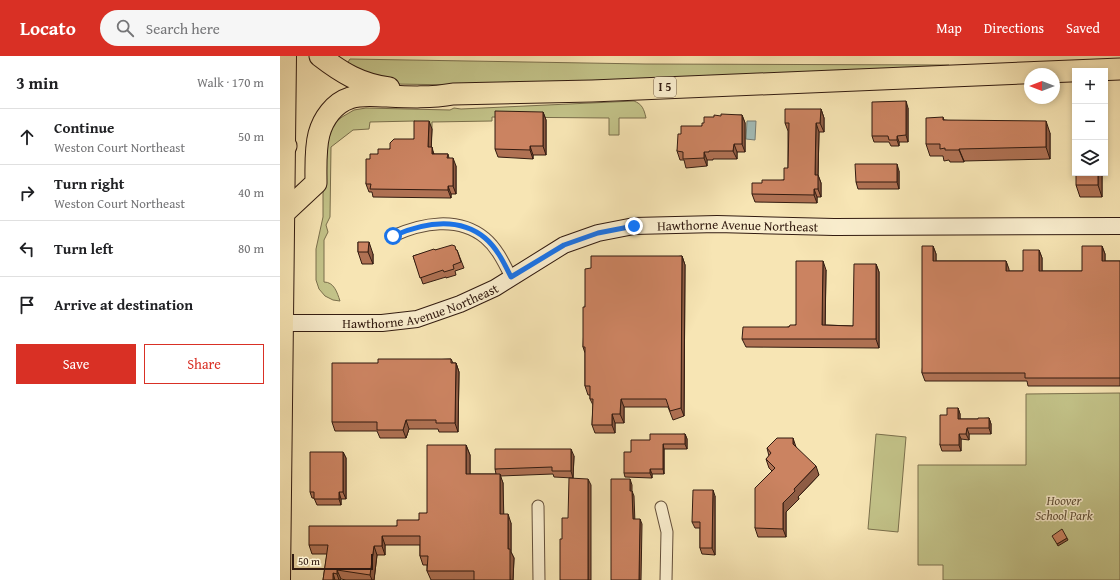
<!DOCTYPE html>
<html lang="en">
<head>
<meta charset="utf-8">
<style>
	:root { --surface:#fff; --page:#f6f6f6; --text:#202124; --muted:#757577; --line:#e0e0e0; --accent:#d93025 }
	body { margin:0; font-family:"Gentium Book Plus",serif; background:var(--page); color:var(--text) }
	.controls { position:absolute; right:12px; top:12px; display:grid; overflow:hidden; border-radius:0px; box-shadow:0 2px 6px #0003 }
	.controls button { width:36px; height:36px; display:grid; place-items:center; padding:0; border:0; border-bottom:1px solid var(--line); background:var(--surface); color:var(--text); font:20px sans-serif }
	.compass { position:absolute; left:744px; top:12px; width:36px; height:36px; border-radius:50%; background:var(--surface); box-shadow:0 2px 6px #0003; rotate:270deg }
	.scale { position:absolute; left:12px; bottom:10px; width:81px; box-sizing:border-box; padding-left:4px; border:2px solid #321b10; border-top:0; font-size:11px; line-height:14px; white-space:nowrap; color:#321b10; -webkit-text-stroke:3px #faeece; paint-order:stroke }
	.stop { position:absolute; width:12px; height:12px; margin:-9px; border:3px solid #1a73e8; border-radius:50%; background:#fff }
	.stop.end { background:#1a73e8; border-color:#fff; box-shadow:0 1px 4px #0008 }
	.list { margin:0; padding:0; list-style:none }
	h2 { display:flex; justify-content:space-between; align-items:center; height:52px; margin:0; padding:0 16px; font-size:17px }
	h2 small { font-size:13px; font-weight:400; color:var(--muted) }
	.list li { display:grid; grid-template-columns:26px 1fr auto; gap:12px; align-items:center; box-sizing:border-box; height:56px; padding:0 16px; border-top:1px solid var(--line) }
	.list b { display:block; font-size:15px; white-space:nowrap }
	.list p { margin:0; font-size:13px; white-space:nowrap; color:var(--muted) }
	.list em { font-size:13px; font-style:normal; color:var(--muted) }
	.actions { display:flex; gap:8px; padding:12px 16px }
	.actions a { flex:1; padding:9px 0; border:1px solid var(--accent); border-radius:0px; text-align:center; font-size:14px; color:var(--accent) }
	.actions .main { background:var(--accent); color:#fff }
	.icon { flex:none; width:22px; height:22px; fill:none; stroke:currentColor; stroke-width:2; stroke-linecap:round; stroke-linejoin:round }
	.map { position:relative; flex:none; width:840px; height:524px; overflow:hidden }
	header { display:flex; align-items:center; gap:24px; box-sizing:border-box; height:56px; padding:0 20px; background:var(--accent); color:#fff }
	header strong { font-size:19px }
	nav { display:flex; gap:22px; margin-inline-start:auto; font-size:14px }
	.search { width:280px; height:36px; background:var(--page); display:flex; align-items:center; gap:10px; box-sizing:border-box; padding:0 14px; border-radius:22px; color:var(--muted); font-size:15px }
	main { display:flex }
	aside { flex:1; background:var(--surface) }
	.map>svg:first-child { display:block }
	.green { fill:#c3c389; stroke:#7a6f4c }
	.water { fill:#a2bcb8; stroke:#757c75 }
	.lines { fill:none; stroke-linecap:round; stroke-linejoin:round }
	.minor-casing { stroke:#634e39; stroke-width:13 }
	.secondary-casing { stroke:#321b10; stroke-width:18 }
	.primary-casing { stroke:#321b10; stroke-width:20 }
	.motorway-casing { stroke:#321b10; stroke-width:23 }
	.minor { stroke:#faeece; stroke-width:11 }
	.secondary { stroke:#faeece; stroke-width:16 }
	.primary { stroke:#f7e5b4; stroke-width:18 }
	.motorway { stroke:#f7e5b4; stroke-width:21 }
	.wall { fill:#af7153; stroke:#321b10 }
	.shaded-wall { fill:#8e5c44; stroke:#321b10 }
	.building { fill:#cb8361; stroke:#321b10 }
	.route { stroke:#1a73e8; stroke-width:5 }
	.labels { text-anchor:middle; stroke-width:3; stroke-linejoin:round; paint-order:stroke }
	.shield { fill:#faeece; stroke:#6e5a49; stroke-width:1 }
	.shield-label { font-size:12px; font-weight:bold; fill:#321b10 }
	.street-label { font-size:13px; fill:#321b10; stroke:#faeece }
	.park-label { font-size:13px; font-style:italic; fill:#5e4d34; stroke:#faeece }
</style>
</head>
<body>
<header>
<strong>Locato</strong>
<div class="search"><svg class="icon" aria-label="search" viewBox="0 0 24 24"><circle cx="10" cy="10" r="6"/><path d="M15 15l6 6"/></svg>Search here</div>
<nav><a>Map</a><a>Directions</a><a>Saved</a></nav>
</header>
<main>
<aside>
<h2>3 min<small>Walk · 170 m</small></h2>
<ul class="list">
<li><svg class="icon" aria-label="ahead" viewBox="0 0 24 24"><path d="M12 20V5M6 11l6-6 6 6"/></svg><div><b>Continue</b><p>Weston Court Northeast</p></div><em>50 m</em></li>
<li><svg class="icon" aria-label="right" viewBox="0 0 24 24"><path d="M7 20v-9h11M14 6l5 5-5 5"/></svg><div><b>Turn right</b><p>Weston Court Northeast</p></div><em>40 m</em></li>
<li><svg class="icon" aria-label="left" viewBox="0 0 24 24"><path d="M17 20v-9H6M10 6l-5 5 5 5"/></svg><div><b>Turn left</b></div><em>80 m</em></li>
<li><svg class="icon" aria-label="arrive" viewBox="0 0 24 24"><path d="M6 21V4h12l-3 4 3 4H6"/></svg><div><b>Arrive at destination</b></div></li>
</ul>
<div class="actions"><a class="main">Save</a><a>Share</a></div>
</aside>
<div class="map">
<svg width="840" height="524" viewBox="0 0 840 524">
	<rect width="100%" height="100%" fill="#f7e5b4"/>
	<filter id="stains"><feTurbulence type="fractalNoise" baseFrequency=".005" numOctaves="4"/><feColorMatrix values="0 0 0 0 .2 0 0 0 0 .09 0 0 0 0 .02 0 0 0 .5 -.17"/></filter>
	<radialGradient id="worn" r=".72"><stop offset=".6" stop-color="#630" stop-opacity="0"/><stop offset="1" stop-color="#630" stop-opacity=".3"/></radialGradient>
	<path class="green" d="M70 3 365 8 669 9V13L490 20 179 29 114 28 64 12Z
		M354 45C362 48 364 53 366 62H339V79H329V62L212 61V65L152 66V73L135 72V65L90 66 89 73 73 74 51 91 50 161 46 169 48 176 44 184V226C54 226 57 236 60 245L53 244 45 240 39 233 36 224V193L43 161V91L49 71 62 61 74 54 86 52 170 54 174 52 181 53Z
		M840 337V524H663V509H638V409H746V338Z
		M596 378 626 381 618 476 588 473Z"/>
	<path class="water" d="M467 65H476L475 84 466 83Z"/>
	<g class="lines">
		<g class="minor-casing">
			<path id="minor" d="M113 180C142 167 178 160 205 182 217 192 224 207 231 221
				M258 450 259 524
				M381 451 387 476 386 524"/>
		</g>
		<g class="secondary-casing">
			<g id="secondary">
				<path id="s1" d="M0 267H102L137 263 180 248 215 232 284 189 318 177 354 170 437 168 554 171 840 170"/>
			</g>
		</g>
		<g class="primary-casing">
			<path id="primary" d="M1 524 7 0"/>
		</g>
		<g class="motorway-casing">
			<path id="motorway" d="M40 0C62 17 80 28 109 32
				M0 81 6 90
				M6 155 36 127C36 112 35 93 39 78 43 63 54 47 70 42 81 38 94 40 106 40 129 41 151 42 173 38L312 35 840 13"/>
		</g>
		<use href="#minor" class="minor"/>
		<use href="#secondary" class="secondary"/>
		<use href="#primary" class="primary"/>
		<use href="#motorway" class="motorway"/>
	</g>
	<path class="wall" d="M628 52V86H619V90H611L609 86H594L592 80Z
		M541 53 544 62V76H539L538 119 541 127V141H537V147L475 146 472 138 482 127 504 124 508 112V75L505 67Z
		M263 56 266 64V99H253V103L218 101 215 93Z
		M462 59 465 67V96H457V103H433V104H427V110L406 112 404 104H400L397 95 401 78 422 70 424 67 434 61Z
		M663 61 664 64 770 77V103L684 105V106H670L669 104 664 105 663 100H650L646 88Z
		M152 73 151 91 154 98H168L169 102 176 110V138H171V142L93 141 92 136H89L86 128 90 103 98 98 134 83Z
		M619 115V133H578L576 126Z
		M822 117V141H800L796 129Z
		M78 186 93 198V208H82L78 196Z
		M653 190 656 198V205H726L729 215H743L759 194 762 202V215H802L822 190 825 198V205H840V330H748L747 325H645L642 317Z
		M155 194H177L184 212 175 215 176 219 166 222V221L143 228 133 200Z
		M402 200 405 209 404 360 393 364 388 351H344V367H335V377H315L312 369 313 349 310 343V339H308L305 330V297L303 291 305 251 311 212Z
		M596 208 599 216V292L466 291 462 283 516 269 546 214 545 269 573 270Z
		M171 303 173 307H176L179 316 178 376H159L158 373H129L126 382H100L97 375H55L52 366 98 307Z
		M678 352 680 358V363H698L709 362 711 368V378H689V384L681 383V395H662L660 389 667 359Z
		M405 378 407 383V393H384V418H372V422L345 421 344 417 370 384Z
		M186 389 190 399V418H216L215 413 294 400 293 422 274 421 273 418 220 420 223 427V458L231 467V496L234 502 233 524H151L147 515V509H143L140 500V489H105V499H97L94 524H66L61 523 60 524H43L47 498H32L29 489 117 470 139 464 147 457Z
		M516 391V392L539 419 518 441 519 443 506 456V481H478L475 472 492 415 489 412 486 403 489 400 487 392Z
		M63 396 66 402V443H61V449H37L34 442H32L30 436Z
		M435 440V499L422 498 420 492V472H415L412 466Z"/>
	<path class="shaded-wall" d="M626 45 628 52V86L626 79Z
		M541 53 544 62V76L540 67Z
		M263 56 266 64V99L263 90Z
		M462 59 465 67V96L462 88Z
		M149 65 152 73 151 99 148 91Z
		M766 65 770 77V103L766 91Z
		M536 67 539 76 538 119 541 127V141L538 133 535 119Z
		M617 80 619 86V90L617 84Z
		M454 88 457 96V103L453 95Z
		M250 90 253 99V103L250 94Z
		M152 91 154 99 152 98Z
		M679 93 684 105V106L679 94Z
		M424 96 427 104V110L424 102Z
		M173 102 176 110V138L173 130Z
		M617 108 619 115V133L617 126Z
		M818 117H822V141L818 129Z
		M168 130 171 138V142L168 134Z
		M534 133 537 141V147L534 139Z
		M89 186 93 198V208L88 196Z
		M653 190 656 198V213L653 205Z
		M822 190 825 198V213L822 205Z
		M759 194 762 202V223L759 215Z
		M402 200 405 209 404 360 401 352Z
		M543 205 546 214 545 278 542 269Z
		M726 205 729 213V223L726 215Z
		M596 208 599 216V292L596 283Z
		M176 307 179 316 178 376 175 367Z
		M341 343 344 351V367L340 358Z
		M678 352 680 358V369L678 363Z
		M332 358 335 367V377L332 369Z
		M709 362 711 368V378L709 372Z
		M126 364 129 373 126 382 123 374Z
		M687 372 689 378V384L686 378Z
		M405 378 407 383V393L405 388Z
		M679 378 681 383V395L679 389Z
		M513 382 516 391V397L513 388Z
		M383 388 384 393V418L383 413Z
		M186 389 190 399V428L186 418Z
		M291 393 294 400 293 422 291 415Z
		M63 396 66 402V443L63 436Z
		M536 410 539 419 518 441 519 443 506 456V481L503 473V447L514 433Z
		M370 413 372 418V422L370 417Z
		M220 418 223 427 224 467 220 458Z
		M308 423 311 429V524H308Z
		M350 423 352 429V440L350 435Z
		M433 434 435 440V499L432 492Z
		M352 435 354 440 355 468 353 463Z
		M59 436 61 443V449L59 443Z
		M228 458 231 467V496L234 502 233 524H230L228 493Z
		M360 463 362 468 361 524H359Z
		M102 480 105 489V499L102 490Z
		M787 482 788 484 778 490 777 488Z
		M94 490 97 499 94 524H92L90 519Z
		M57 514 61 523 60 524H59L57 518Z
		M53 517 55 524H53Z"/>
	<path class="building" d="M626 45V79L617 80V84H609L608 80H592V46Z
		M505 53H541L540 67H536L535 119H538V133H534V139L472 138V127H482V124H504V112H508L509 67H505Z
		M215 55 263 56V90H250V94L215 93Z
		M441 58 462 59V88H454L453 95H429V96H424V102L403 103V96L397 95 398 78H401V70H422V67H424V61H434V59L441 60Z
		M663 61V64L766 65V91L679 93V94H665V92L660 93V88H646V62Z
		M134 65H149L148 91H152V98H168L167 102H173V130H168V134L90 133 91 128H86V103H90V98H98V93H110V87L114 83H134Z
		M575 108H617V126H576Z
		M796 117H818V129H796Z
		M78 186H89L88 196H78Z
		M172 189 175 190 176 194H177L181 206 173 209 174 213 164 216 163 214 140 222 133 200 154 193 155 194Z
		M642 190H653V205H726V215H743V194H759V215H802V190H822V205H840V322H745V317H642Z
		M311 200H402L401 352 390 355 386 343H341L340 358H332V369H312L313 343H310V330H305V291H303V251H305V213L311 212Z
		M516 205H543L542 269 573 270 574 208H596V283H462L463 271H509L510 269H516Z
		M98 303H171V307H176L175 367H156V364H126L123 374H97V366H52V307H98Z
		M667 352H678V363H698V362H709V372H687L686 378H679V389H660V359H667Z
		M370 378H405V388H383V413H370V417H344V396H351V384H370Z
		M497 382H513V388L536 410 514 433 515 435 503 447V473L475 472V432L495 412 486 403 491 397 487 392Z
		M147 389H186V418H220V458H228V493H230V524H194V515H147L148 500H140V480H102V490H94L90 519 57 514V518L53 517V524H43L48 489H29V470H117V464H139V457H147Z
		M215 393H291V415H272V411L215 413Z
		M30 396H63V436H59V443H34V436H30Z
		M289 422 308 423V524H280V483H282V462H288Z
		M331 423H350V435H352L353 463H360L359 524H331Z
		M413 434H433L432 492H420V466H412Z
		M782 473 787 482 777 488 772 480Z"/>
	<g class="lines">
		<path class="route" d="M113 180C143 167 178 160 205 182 217 192 224 207 231 221L284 189 318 177 354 170"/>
	</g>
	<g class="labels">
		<rect class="shield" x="374" y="21" width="22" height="20" rx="3"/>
		<g class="shield-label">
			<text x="385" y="35">I 5</text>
		</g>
		<g class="street-label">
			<text dy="5" stroke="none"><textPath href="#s1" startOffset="479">Hawthorne Avenue Northeast</textPath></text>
			<text dy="5" stroke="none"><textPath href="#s1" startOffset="143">Hawthorne Avenue Northeast</textPath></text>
		</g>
		<g class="park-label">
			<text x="784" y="449">Hoover<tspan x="784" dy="15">School Park</tspan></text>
		</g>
	</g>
	<rect width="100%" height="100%" filter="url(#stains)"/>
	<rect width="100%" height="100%" fill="url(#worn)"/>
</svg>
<div class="controls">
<button>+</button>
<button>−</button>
<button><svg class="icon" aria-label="layers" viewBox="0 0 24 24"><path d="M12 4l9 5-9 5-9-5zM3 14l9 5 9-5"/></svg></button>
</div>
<svg class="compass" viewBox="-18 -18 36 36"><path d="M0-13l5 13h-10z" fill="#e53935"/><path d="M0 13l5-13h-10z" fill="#757577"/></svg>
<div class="scale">50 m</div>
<div class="stop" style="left:113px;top:180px"></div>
<div class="stop end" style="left:354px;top:170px"></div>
</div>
</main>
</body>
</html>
